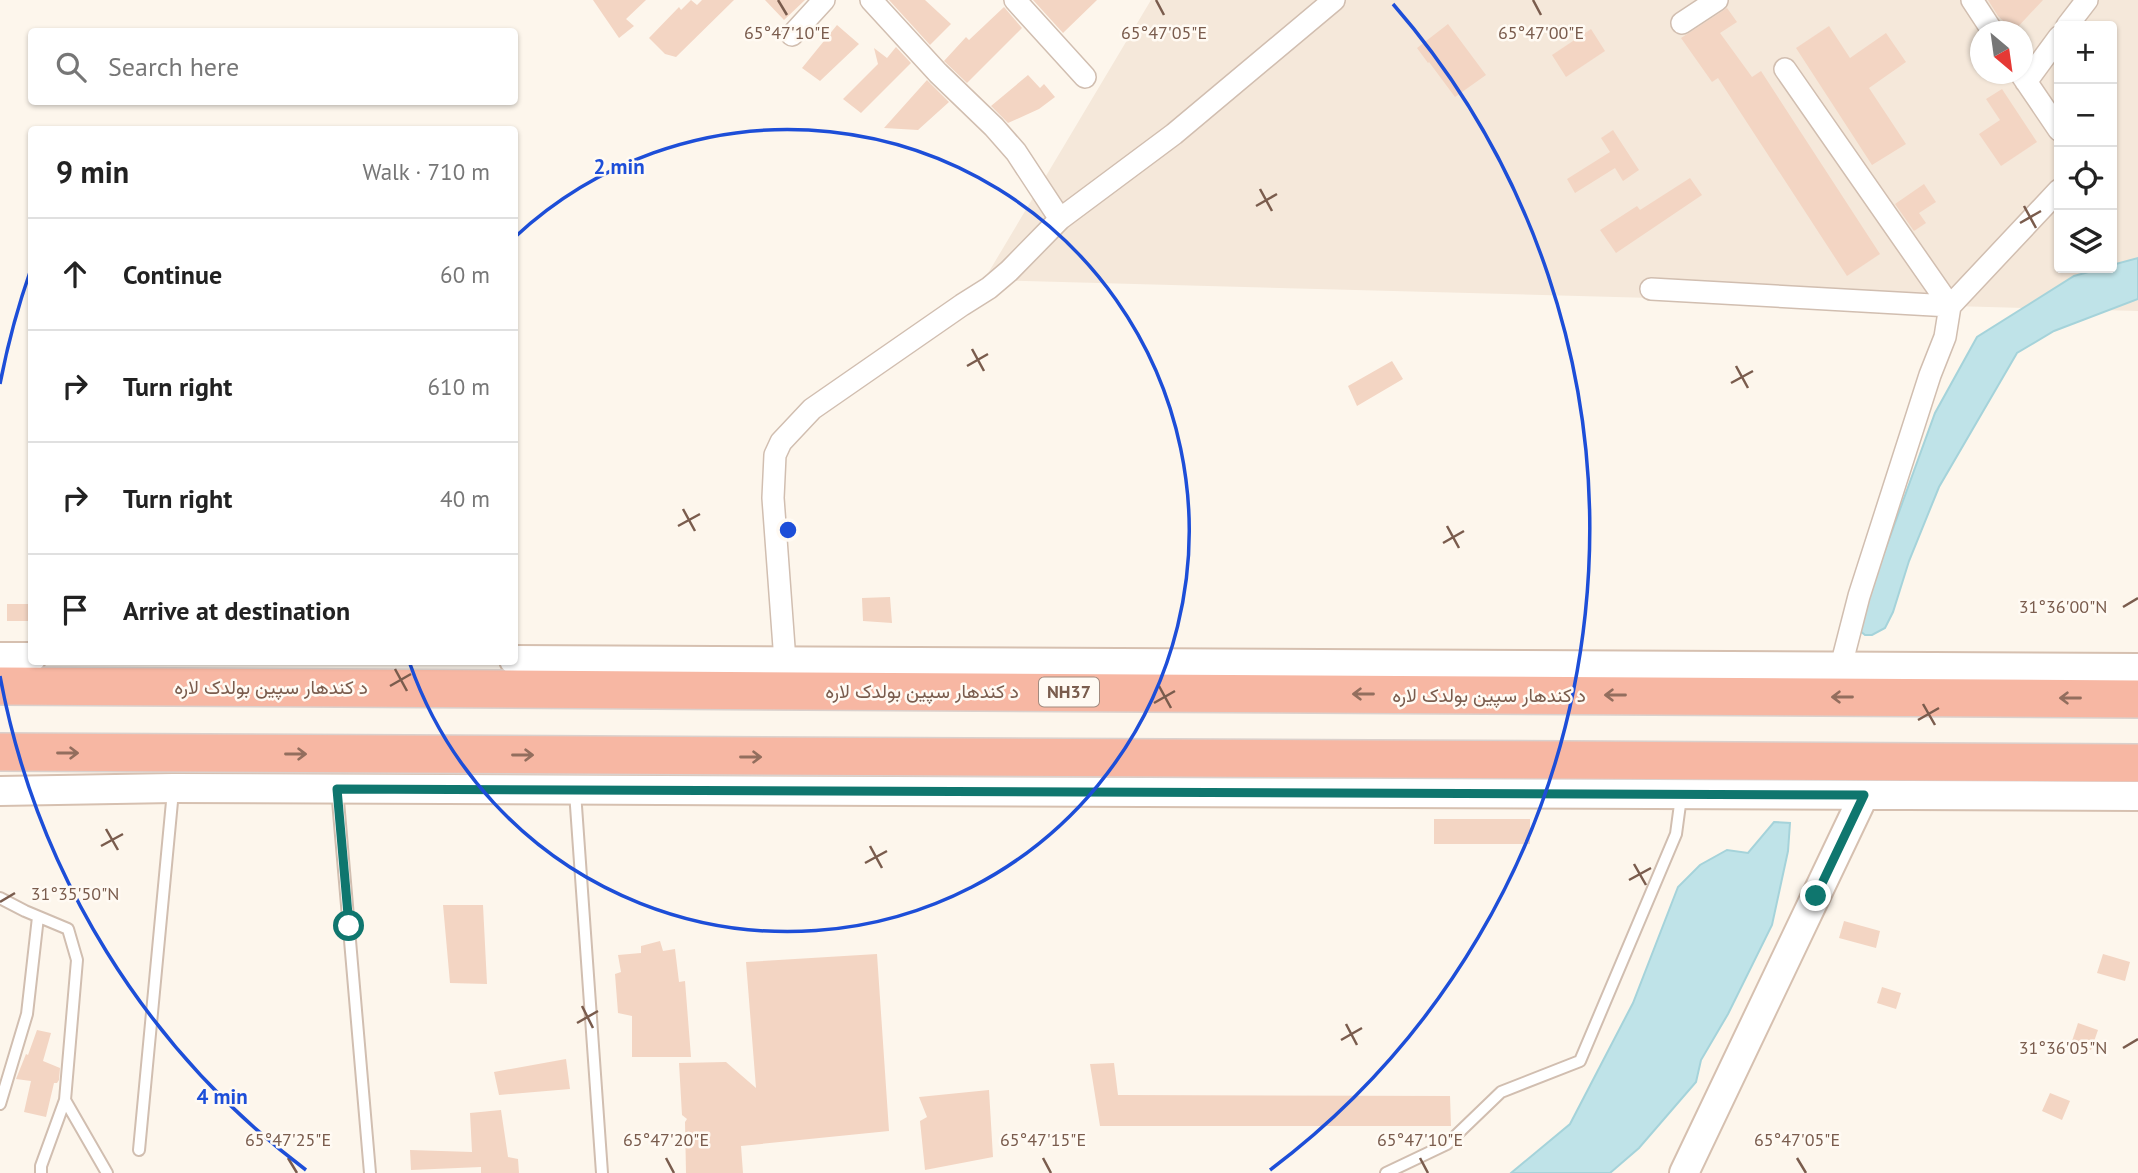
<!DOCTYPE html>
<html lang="en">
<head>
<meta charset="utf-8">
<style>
	:root { --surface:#fff; --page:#f6f6f6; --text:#222; --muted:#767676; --line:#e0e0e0 }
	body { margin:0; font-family:"PT Sans",Vazirmatn,sans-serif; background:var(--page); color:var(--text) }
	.controls { position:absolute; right:21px; top:21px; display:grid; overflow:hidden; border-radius:7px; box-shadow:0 2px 5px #0004 }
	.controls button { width:63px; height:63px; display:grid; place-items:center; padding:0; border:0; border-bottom:2px solid var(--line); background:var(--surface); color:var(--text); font:35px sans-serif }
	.compass { position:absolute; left:1970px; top:21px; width:63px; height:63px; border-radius:50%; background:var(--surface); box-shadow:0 2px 5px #0004; rotate:151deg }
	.stop { position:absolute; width:21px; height:21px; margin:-16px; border:5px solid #0f766e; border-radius:50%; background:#fff }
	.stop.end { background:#0f766e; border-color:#fff; box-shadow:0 2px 7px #0008 }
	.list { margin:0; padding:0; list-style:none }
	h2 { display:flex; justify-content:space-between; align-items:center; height:91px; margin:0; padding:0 28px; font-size:30px }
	h2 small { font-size:23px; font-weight:400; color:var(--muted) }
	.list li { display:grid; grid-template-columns:46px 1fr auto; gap:21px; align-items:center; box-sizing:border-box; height:112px; padding:0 28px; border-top:2px solid var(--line) }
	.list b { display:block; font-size:26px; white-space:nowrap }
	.list em { font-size:23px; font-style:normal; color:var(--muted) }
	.icon { flex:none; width:38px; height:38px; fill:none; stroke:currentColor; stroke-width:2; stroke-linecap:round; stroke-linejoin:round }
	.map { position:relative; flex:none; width:2138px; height:1173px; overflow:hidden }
	.search { position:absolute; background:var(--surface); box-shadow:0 2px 5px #0004; left:28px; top:28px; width:490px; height:77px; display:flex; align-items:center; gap:18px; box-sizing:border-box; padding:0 24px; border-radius:7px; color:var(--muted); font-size:26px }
	.panel { position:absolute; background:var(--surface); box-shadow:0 2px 5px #0004; left:28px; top:126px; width:490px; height:539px; border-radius:7px }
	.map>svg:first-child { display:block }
	.residential { fill:#f5e8da; fill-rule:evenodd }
	.water { fill:#bfe3e8; stroke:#a5d3da; stroke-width:2 }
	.building { fill:#f3d5c3 }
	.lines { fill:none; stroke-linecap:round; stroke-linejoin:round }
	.lane-casing { stroke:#d1beb0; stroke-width:14 }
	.street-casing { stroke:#d1beb0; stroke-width:24 }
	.secondary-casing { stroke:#d6c0b0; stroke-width:32 }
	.highway-casing { stroke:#dad1cd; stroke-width:40 }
	.lane { stroke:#fff; stroke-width:10 }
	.street { stroke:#fff; stroke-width:21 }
	.secondary { stroke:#fff; stroke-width:28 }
	.highway { stroke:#f7b7a3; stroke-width:37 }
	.oneway { stroke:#936e5e }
	.route { stroke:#0f766e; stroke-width:9 }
	.ticks { fill:none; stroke:#7a5c4d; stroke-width:2.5 }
	.ring { fill:none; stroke:#1d4ed8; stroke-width:3.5 }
	.labels { text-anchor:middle; stroke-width:5; stroke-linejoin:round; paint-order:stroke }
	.shield { fill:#fffaf3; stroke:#a28b7f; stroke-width:2 }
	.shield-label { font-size:18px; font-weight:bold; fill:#7a5c4d }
	.street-label { font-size:19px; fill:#7a5c4d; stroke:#fffaf3 }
	.ticks-label { font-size:18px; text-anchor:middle; fill:#7a5c4d; stroke:#fffaf3; stroke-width:5; stroke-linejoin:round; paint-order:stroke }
	.centre { fill:#1d4ed8; stroke:#fffaf3; stroke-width:3.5 }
	.ring-label { font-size:21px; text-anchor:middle; font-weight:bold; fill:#1d4ed8; stroke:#fffaf3; stroke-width:5; stroke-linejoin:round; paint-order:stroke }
</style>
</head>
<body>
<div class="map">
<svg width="2138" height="1173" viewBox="0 0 2138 1173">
	<rect width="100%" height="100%" fill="#fdf6ec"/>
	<path class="residential" d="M1151 0H2138V311L984 280ZM2059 26H2112V268H2059ZM1980 32H2022V74H1980Z"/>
	<path class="water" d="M2138 258V299L2054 331 2017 353 1939 487 1909 561 1893 612 1885 628 1872 635H1865L1859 630 1860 619 1935 413 1977 337 2074 276 2103 268H2112V265Z
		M1774 822 1790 823 1788 851 1772 925 1728 1014 1701 1060 1696 1082 1639 1148 1610 1173H1511L1570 1124 1633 1003 1678 887 1700 865 1727 850 1748 853Z"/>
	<path class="building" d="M593 0H646L626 19 634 26 619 38Z
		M691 0 697 5 702 0H734L676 57 665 54 649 38 679 7 681 10Z
		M765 0H805L784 20Z
		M889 0H925L951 24 930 45Z
		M1033 0H1097L1063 33Z
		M1988 0H2043L2014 31 1998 16Z
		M1004 7 1022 28 967 83 944 61 966 37 969 40Z
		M1727 8 1737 22 1720 33 1752 77 1761 71 1880 254 1847 276 1718 78 1712 82 1681 38Z
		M1448 24 1486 75 1455 97 1429 62 1428 63 1417 48Z
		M837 25 859 44 820 81 802 68Z
		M1829 26 1850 58 1886 33 1906 62 1869 88 1906 144 1872 165 1796 48Z
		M1591 29 1605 51 1566 77 1552 55Z
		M896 47 911 63 861 113 843 99 878 64 874 48 887 58Z
		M1028 75 1040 88 1044 84 1055 97 1039 109 1008 123 991 106Z
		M927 80 949 102 918 130 884 128Z
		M2002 89 2037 142 2001 166 1979 134 2000 120 1986 99Z
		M1613 130 1639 170 1623 181 1615 168 1575 193 1567 179 1610 152 1601 138Z
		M1690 178 1702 195 1616 253 1600 230 1637 206 1640 210Z
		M1924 184 1936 202 1919 213 1926 223 1914 231 1895 204Z
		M1392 361 1403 379 1357 406 1348 386Z
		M890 597 892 623 863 621 862 598Z
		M7 604H32V621H7Z
		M1434 819H1530V844H1434Z
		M443 905H483L487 984 450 983Z
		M1844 921 1880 931 1876 948 1839 938Z
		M660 941 663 951 675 949 679 982 685 981 691 1057H632V1016L618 1013 615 974 621 972 618 955 641 953V946Z
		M877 954 889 1131 741 1146 743 1173H686L685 1122 687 1119 682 1115 679 1063 726 1062 756 1088 746 962Z
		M2103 954 2130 962 2125 981 2097 973Z
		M1882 987 1901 993 1896 1009 1877 1003Z
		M2078 1023 2098 1030 2091 1050 2071 1044Z
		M37 1030 51 1033 43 1061 60 1068 59 1080 57 1083H54L46 1117 24 1112 31 1081 16 1079 26 1054 28 1055Z
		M566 1059 570 1089 499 1095 494 1072Z
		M1114 1063 1118 1095 1450 1096 1451 1126H1100L1090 1064Z
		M989 1090 993 1157 925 1170 920 1121 927 1117 919 1097Z
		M2050 1093 2070 1101 2062 1120 2042 1111Z
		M501 1110 508 1157 518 1159 519 1173H481V1167L411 1170 410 1150 472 1152 470 1113Z"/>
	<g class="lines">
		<g class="lane-casing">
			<path id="lane" d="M337 789 370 1173
				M575 792 602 1173
				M0 898 25 911 68 929 77 960 65 1100 107 1173
				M0 1104 27 1014 38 917
				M139 1150 173 791
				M41 1173V1166L65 1100
				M1386 1173 1447 1144 1501 1092 1580 1061 1676 834 1681 797"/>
		</g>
		<g class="street-casing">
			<path id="street" d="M871 0 938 73 994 127 1016 152 1060 219
				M1015 0 1085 77
				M1972 0 1993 32
				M1682 23 1717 0
				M2067 26 2087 0
				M792 35 824 0
				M1785 69 1950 306
				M2021 74 2059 130
				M2026 82 2059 37
				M1651 289 1950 306
				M785 661 773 498 775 455 781 442 812 409 962 305 989 288 1009 271 1060 219 1174 134 1334 0
				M1841 666 1859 596 1930 375 1945 337 1950 306 2059 190"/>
		</g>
		<g class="secondary-casing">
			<path id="secondary" d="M0 657H32
				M514 660 2138 668
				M0 791 173 788 2138 796
				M1684 1173 1864 795"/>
		</g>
		<g class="highway-casing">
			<path id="highway" d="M0 686 2138 699
				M0 752 2138 763"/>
		</g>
		<use href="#lane" class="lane"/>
		<use href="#street" class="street"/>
		<use href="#secondary" class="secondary"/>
		<use href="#highway" class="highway"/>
	</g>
	<defs><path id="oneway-shaft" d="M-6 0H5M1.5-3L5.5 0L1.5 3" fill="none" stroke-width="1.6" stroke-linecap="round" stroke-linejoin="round" transform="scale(1.75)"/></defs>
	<g class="oneway">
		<use href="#oneway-shaft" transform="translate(1363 694) rotate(-180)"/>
		<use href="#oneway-shaft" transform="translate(1615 695) rotate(-180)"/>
		<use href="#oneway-shaft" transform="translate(1842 697) rotate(-180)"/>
		<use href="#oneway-shaft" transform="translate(2070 698) rotate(-180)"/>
		<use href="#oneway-shaft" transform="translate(68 753)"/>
		<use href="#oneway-shaft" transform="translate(296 754)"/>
		<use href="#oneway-shaft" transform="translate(523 755)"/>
		<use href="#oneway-shaft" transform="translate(751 757)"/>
	</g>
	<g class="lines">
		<path class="route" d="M349 926 337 789 1864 795 1816 896"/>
	</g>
	<path class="ticks" d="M778 0 787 15M1156 0 1164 15M1533 0 1541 15M1260 189 1272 211M1256 206 1277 194M2024 206 2036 228M2020 223 2041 211M972 349 984 371M967 366 988 354M1736 366 1748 388M1731 383 1753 371M683 509 695 531M678 526 700 514M1447 526 1459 548M1443 543 1464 531M2123 607 2138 598M395 669 407 691M390 686 411 674M1159 686 1171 708M1154 703 1175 691M1923 704 1935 725M1918 720 1939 708M106 829 118 850M101 846 123 834M870 846 882 868M865 863 887 851M1634 864 1646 885M1629 880 1651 868M0 902 15 893M582 1006 593 1028M577 1023 598 1011M1346 1024 1357 1045M1341 1040 1362 1028M2123 1048 2138 1039M288 1158 297 1173M666 1158 674 1173M1043 1158 1051 1173M1420 1158 1428 1173M1797 1158 1806 1173"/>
	<g class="ring">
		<path d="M515 237A401 401 0 1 1 410 664"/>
		<path d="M306 1170A801 801 0 0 1 0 676M0 384A801 801 0 0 1 31 269M1393 4A801 801 0 0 1 1270 1170"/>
	</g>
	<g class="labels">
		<rect class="shield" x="1039" y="677.5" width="60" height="29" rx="5"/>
		<g class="shield-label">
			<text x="1069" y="698">NH37</text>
		</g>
		<g class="street-label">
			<text x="271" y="694">د کندهار سپین بولدک لاره</text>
			<text x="922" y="698">د کندهار سپین بولدک لاره</text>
			<text x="1489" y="702">د کندهار سپین بولدک لاره</text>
		</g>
	</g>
	<g class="ticks-label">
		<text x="787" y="39">65°47'10"E</text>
		<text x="1164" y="39">65°47'05"E</text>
		<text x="1541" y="39">65°47'00"E</text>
		<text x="2063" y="613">31°36'00"N</text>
		<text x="75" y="900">31°35'50"N</text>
		<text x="2063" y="1054">31°36'05"N</text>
		<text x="288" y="1146">65°47'25"E</text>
		<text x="666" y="1146">65°47'20"E</text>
		<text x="1043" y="1146">65°47'15"E</text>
		<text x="1420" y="1146">65°47'10"E</text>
		<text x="1797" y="1146">65°47'05"E</text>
	</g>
	<circle cx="788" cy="530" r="10" class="centre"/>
	<g class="ring-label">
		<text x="619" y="174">2 min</text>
		<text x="222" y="1104">4 min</text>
	</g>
</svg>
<div class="controls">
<button>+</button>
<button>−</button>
<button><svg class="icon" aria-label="locate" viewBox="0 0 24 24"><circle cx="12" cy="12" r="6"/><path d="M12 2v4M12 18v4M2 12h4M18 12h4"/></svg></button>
<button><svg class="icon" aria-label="layers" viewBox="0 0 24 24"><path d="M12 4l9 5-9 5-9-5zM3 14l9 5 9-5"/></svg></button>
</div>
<svg class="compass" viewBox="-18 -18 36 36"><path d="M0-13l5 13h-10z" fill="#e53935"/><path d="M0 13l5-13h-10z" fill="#767676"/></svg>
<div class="stop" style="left:349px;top:926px"></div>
<div class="stop end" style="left:1816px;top:896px"></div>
<div class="search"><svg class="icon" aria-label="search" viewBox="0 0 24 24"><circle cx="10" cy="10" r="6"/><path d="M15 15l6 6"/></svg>Search here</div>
<section class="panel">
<h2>9 min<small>Walk · 710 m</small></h2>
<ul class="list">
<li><svg class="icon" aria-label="ahead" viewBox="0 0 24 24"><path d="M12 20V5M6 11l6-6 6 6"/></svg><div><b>Continue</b></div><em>60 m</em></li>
<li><svg class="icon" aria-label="right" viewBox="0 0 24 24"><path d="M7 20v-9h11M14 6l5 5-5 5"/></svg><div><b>Turn right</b></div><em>610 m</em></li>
<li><svg class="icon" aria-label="right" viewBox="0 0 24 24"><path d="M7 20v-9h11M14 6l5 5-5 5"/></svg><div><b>Turn right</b></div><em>40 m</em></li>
<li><svg class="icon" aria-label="arrive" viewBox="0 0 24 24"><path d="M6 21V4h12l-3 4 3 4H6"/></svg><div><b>Arrive at destination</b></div></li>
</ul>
</section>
</div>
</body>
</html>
